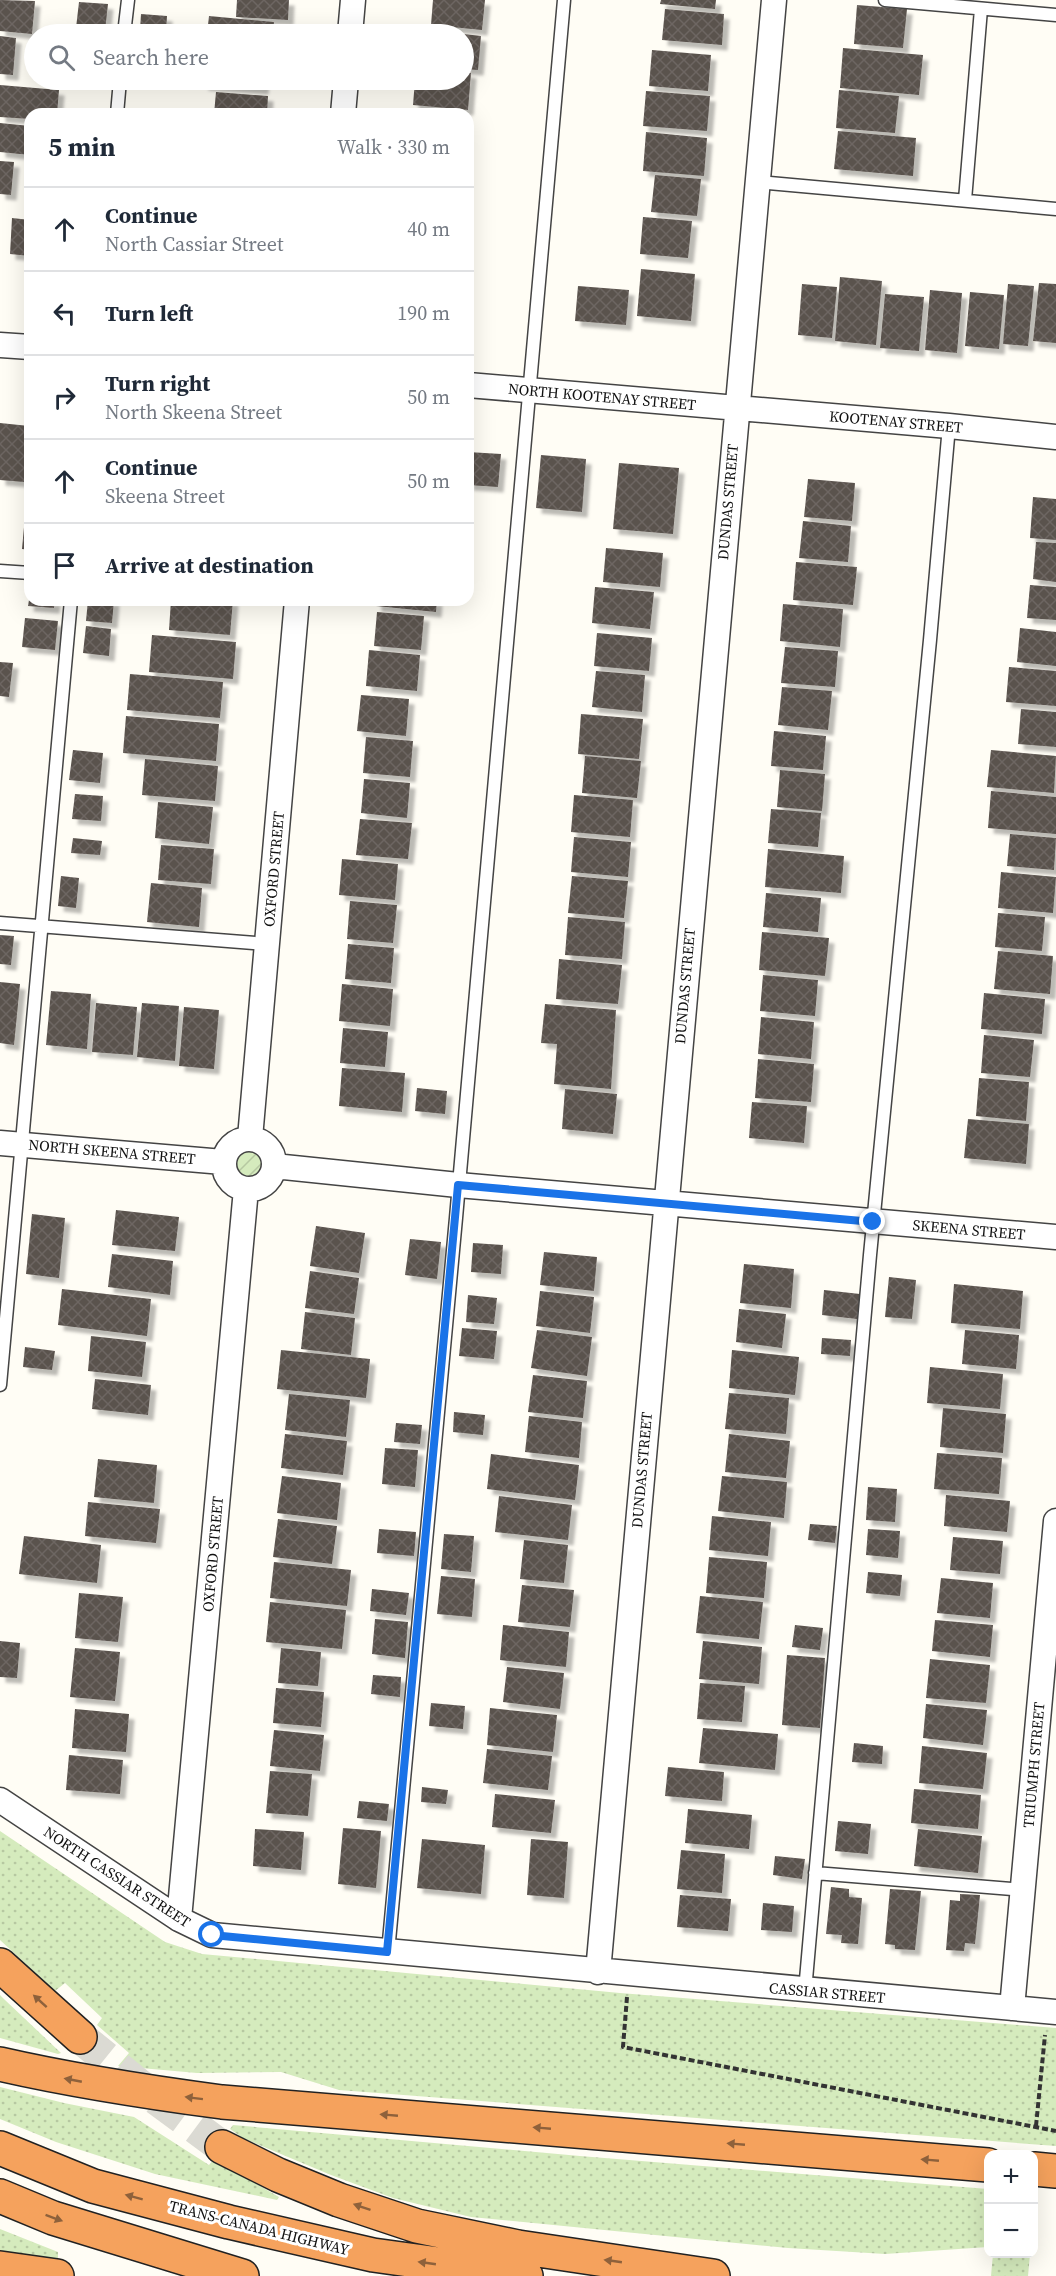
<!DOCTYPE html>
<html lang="en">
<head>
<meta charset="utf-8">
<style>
	:root { --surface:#fff; --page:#f2f2f3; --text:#1f2937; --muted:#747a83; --line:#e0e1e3 }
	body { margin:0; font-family:"Source Serif 4",serif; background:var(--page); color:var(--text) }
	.controls { position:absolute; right:18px; bottom:18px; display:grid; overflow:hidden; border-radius:12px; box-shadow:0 6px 24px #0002 }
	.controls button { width:54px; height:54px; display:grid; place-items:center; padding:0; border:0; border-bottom:2px solid var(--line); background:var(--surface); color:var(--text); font:30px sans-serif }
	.stop { position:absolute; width:18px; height:18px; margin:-14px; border:4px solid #1a73e8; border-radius:50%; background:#fff }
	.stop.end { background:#1a73e8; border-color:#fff; box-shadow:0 2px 6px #0008 }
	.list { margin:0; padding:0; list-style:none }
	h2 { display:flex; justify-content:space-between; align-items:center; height:78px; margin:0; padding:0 24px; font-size:26px }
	h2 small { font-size:20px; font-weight:400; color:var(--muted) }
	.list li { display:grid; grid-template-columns:39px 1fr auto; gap:18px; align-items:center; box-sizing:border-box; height:84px; padding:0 24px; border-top:2px solid var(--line) }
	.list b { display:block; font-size:22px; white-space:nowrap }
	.list p { margin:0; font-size:20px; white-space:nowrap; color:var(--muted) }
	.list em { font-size:20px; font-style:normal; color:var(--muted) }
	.icon { flex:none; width:33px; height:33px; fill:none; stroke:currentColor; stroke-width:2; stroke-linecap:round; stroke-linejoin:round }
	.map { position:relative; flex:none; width:1056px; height:2276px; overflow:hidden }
	.search { position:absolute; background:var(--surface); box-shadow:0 6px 24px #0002; left:24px; top:24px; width:450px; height:66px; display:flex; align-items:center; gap:15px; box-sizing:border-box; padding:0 21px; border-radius:33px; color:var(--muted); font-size:22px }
	.panel { position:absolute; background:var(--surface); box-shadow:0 6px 24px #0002; left:24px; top:108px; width:450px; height:498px; border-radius:18px }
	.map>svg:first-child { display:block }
	.grass { fill:url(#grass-dots) }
	.garden { fill:url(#garden-furrows) }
	.building { fill:url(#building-cross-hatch); filter:url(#shadow) }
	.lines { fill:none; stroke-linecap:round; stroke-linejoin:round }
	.motorway-tunnel { stroke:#dbdad3; stroke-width:33; stroke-dasharray:33 16; stroke-linecap:butt }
	.service-casing { stroke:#444; stroke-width:15 }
	.minor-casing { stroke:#444; stroke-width:27 }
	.motorway-casing { stroke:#222; stroke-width:36 }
	.path { stroke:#333; stroke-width:4; stroke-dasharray:6 3; stroke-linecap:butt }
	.service { stroke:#fff; stroke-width:12 }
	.minor { stroke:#fff; stroke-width:24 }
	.motorway { stroke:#f5a25d; stroke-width:33 }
	.oneway { fill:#8e613b }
	.route { stroke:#1a73e8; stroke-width:8 }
	.labels { text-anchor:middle; stroke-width:6; stroke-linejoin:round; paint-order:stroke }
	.street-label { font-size:15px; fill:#111; stroke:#fff }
</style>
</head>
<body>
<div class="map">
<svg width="1056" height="2276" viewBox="0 0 1056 2276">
	<defs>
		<pattern id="grass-dots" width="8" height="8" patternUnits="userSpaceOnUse" patternTransform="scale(1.5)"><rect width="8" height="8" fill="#d5ebbd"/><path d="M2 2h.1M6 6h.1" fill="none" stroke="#b6c8a1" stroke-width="1.8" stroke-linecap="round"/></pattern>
		<pattern id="garden-furrows" width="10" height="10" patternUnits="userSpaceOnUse" patternTransform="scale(1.5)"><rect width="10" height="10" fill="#d5ebbd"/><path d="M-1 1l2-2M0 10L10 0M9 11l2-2" fill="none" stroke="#b6c8a1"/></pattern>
		<pattern id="building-cross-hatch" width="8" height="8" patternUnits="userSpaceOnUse" patternTransform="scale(1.5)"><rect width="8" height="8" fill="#5a524d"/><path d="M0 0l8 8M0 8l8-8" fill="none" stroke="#6d6662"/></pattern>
		<filter id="shadow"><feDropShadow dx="5.5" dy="5.5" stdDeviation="1.5" flood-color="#0004"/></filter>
	</defs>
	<rect width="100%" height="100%" fill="#fffdf5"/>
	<path class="grass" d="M0 1831 165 1942 202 1954 620 1993 1056 2028V2146L339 2090 281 2072 197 2073 118 2066 129 2053 97 2025 102 2018 65 1983 55 1991 0 1940Z
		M0 1995 5 2000 61 2053 58 2054 0 2038Z
		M0 2087 64 2103 134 2117 209 2165 214 2159 279 2197 277 2200 155 2174 56 2142 0 2119Z
		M233 2125 580 2156 988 2189V2247L885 2254 788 2248 471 2217 393 2198 331 2175 243 2138 230 2129Z
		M0 2229 58 2252V2261L0 2252Z
		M993 2254H1030L1028 2276H991Z"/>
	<path class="garden" d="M231 1163a18 18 0 1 1 36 0a18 18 0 1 1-36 0Z"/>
	<path class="building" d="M0 0 35 1 32 34 0 31Z
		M237 0H289L288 20 236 17Z
		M433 0H485L482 30 431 25Z
		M661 0H716L715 9 660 4Z
		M79 2 108 4 105 31 76 28Z
		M857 5 907 9 903 48 854 44Z
		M665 9 724 14 722 45 662 40Z
		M141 14 167 16 166 32 140 30Z
		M209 16 274 22 273 34H207Z
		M464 34 481 36 478 70 464 69Z
		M0 36 16 38 13 75 0 74Z
		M843 48 923 55 919 95 840 88Z
		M652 50 711 55 708 91 649 86Z
		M464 72 471 73 468 110 413 105 415 80H464Z
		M203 80H264L263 89 203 85Z
		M0 85 59 90 57 114H30V119L0 117Z
		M839 90 899 96 895 133 836 128Z
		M646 91 710 96 707 131 643 126Z
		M216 92 268 96 267 114H214Z
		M0 123 30 126V155L0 152Z
		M838 131 916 138 913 176 834 169Z
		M646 132 707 138 704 176 643 171Z
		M0 161 14 162 11 195 0 194Z
		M655 175 701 179 697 216 651 212Z
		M643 217 692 221 688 258 640 254Z
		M12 218 30 220V256L10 254Z
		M641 269 695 274 691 321 637 316Z
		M840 277 882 281 876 345 835 341Z
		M1039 283 1056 284V343L1033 341Z
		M802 284 837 287 832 338 798 335Z
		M1008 284 1034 286 1028 346 1003 344Z
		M578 286 629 290 626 325 575 321Z
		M930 290 962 293 957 353 925 350Z
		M970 292 1004 295 999 349 965 346Z
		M885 294 924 297 919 351 880 348Z
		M0 423 29 426 24 482 0 480Z
		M468 452 501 454 498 487 468 485Z
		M541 455 586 459 582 512 536 508Z
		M619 463 679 468 673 534 613 529Z
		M808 479 855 483 852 521 804 517Z
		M1033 497 1056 499V540L1030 538Z
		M25 516 30 517V550L22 549Z
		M803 521 851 526 848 562 799 558Z
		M1036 542 1056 543V582L1033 579Z
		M606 548 663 553 660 587 603 582Z
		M796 562 857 567 853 605 793 600Z
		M1030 585 1056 587V620L1027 618Z
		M595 587 654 592 650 629 592 623Z
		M29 600H55L54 608 28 606Z
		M88 600H114L112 623 86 621Z
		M171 600H233L230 635 169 630Z
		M376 600H437L436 612 376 606Z
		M783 604 843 609 840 647 780 641Z
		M377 612 424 616 421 650 374 646Z
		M25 618 58 621 55 650 22 647Z
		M86 626 111 629 109 656 83 653Z
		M1020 628 1056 632V666L1017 662Z
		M597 633 652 638 649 671 594 666Z
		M152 635 236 642 233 679 149 672Z
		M785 647 838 651 835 687 781 683Z
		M369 650 420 655 417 691 366 686Z
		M0 662 13 663 9 697 0 696Z
		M1009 667 1056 671V706L1006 702Z
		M596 671 645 675 642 712 592 707Z
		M130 674 223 682 220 718 127 710Z
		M782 687 832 691 828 730 778 725Z
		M361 695 409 699 406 736 357 731Z
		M1021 709 1056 712V747L1018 744Z
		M581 714 643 719 639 759 578 754Z
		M126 716 219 724 216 761 123 753Z
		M774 731 826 736 823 770 771 766Z
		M366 737 413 741 410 777 363 773Z
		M73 750 103 753 100 783 69 780Z
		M991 750 1056 756 1054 793 987 787Z
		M585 756 641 761 637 798 582 793Z
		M145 759 218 766 215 801 142 795Z
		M780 770 825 774 822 811 777 807Z
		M364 779 410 783 407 818 361 813Z
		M991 791 1056 797V834L988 828Z
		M75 794 103 796 101 821 72 819Z
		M574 795 633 800 630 837 571 832Z
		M158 802 213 807 209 844 155 838Z
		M771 809 821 813 818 847 768 843Z
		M360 819 412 823 408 859 356 855Z
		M1010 834 1056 838 1054 870 1007 866Z
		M574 837 631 842 628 877 571 872Z
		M73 838 102 841 100 855 71 853Z
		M161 845 214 849 211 884 158 880Z
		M768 849 844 856 841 893 765 887Z
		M342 859 398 864 395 900 339 895Z
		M1001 872 1056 877 1053 913 998 908Z
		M61 876 79 878 76 908 58 906Z
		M572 876 628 881 624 918 568 913Z
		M151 883 202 888 199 927 147 922Z
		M766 893 821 898 818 932 763 927Z
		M350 901 397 905 393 943 347 939Z
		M998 913 1045 917 1042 951 995 947Z
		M568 917 625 922 622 959 565 955Z
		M762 932 829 938 825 976 759 970Z
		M0 935 14 936 11 965 0 964Z
		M348 944 394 948 391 983 345 979Z
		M998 951 1053 956 1050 994 994 989Z
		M559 959 622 965 618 1004 556 999Z
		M763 975 818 980 815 1016 760 1011Z
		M0 982 20 984 14 1045 0 1043Z
		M342 984 393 989 390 1026 339 1021Z
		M51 991 91 994 87 1049 46 1045Z
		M984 993 1045 999 1042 1034 981 1029Z
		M96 1003 137 1007 133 1055 92 1052Z
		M142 1003 179 1006 175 1061 137 1057Z
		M545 1004 616 1010 611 1089 554 1084 557 1044 541 1043Z
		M184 1007 219 1010 214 1069 179 1066Z
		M761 1017 814 1022 811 1059 758 1054Z
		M343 1028 388 1032 385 1067 340 1063Z
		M984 1035 1034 1040 1030 1077 981 1073Z
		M758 1059 814 1064 811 1102 755 1098Z
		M342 1068 405 1073 402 1112 339 1106Z
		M979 1078 1029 1082 1026 1121 976 1116Z
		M417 1088 447 1091 445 1114 415 1111Z
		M565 1089 617 1094 613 1134 562 1129Z
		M752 1102 807 1106 804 1143 749 1138Z
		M968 1119 1029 1124 1026 1164 964 1158Z
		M116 1210 179 1217 175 1251 112 1245Z
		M32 1214 65 1218 59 1278 26 1274Z
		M316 1226 365 1233 359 1273 310 1266Z
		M410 1239 441 1242 437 1279 405 1275Z
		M473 1243 503 1245 501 1274 471 1272Z
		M544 1252 597 1257 594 1291 540 1285Z
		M112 1254 173 1261 170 1295 108 1287Z
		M744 1264 794 1269 791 1308 740 1303Z
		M310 1271 359 1278 354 1314 305 1308Z
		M889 1277 916 1280 912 1319 885 1317Z
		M954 1284 1023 1291 1020 1329 951 1323Z
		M62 1289 151 1299 147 1336 58 1325Z
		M824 1290 860 1294 857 1319 822 1315Z
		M540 1291 594 1297 590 1333 536 1326Z
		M468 1295 497 1298 494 1324 466 1322Z
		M739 1309 786 1314 782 1348 736 1342Z
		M305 1312 355 1318 351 1355 301 1349Z
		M462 1328 497 1331 494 1359 459 1356Z
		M537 1330 592 1337 587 1376 531 1368Z
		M965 1330 1019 1335 1016 1369 962 1364Z
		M91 1336 146 1342 142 1377 88 1371Z
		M822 1338 851 1340 850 1356 821 1354Z
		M25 1347 55 1351 52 1370 23 1367Z
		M281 1350 370 1359 366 1398 277 1389Z
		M732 1350 799 1357 795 1395 729 1388Z
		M930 1367 1003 1374 1000 1409 927 1403Z
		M533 1375 587 1381 583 1418 528 1412Z
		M95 1379 151 1385 148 1415 92 1409Z
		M729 1393 789 1398 786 1434 725 1429Z
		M289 1394 350 1400 346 1437 285 1430Z
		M943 1408 1006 1414 1003 1453 940 1447Z
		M454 1412 485 1415 483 1435 453 1432Z
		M529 1416 582 1422 579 1458 525 1452Z
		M396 1423 422 1425 420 1444 394 1442Z
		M285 1434 347 1441 343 1475 281 1468Z
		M729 1434 790 1441 786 1478 725 1472Z
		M385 1448 418 1450 415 1487 382 1484Z
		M937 1453 1002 1458 999 1494 934 1489Z
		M491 1454 579 1465 575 1500 487 1489Z
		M98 1459 157 1465 154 1503 94 1497Z
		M282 1476 341 1483 337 1520 277 1513Z
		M722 1476 787 1482 784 1518 718 1511Z
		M868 1487 897 1489 895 1522 866 1520Z
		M946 1495 1010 1501 1007 1532 944 1526Z
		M499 1496 572 1505 568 1540 495 1532Z
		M88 1502 160 1509 156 1543 85 1536Z
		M712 1516 771 1522 768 1556 709 1550Z
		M278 1519 337 1526 332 1564 273 1557Z
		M810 1524 837 1526 835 1543 808 1540Z
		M379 1529 416 1532 414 1556 377 1553Z
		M868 1529 900 1531 898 1558 866 1555Z
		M444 1534 474 1536 471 1572 441 1569Z
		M24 1536 101 1545 97 1583 19 1574Z
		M953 1537 1003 1541 1000 1574 950 1570Z
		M524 1540 568 1545 564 1583 520 1579Z
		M709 1557 767 1562 764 1598 706 1593Z
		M274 1562 351 1570 347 1606 270 1598Z
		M868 1572 902 1575 900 1596 866 1593Z
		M441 1576 475 1579 472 1617 437 1614Z
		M941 1578 993 1583 990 1618 937 1613Z
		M522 1585 574 1590 570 1627 518 1622Z
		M372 1589 409 1593 406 1615 370 1611Z
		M79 1593 123 1597 118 1642 75 1638Z
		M700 1596 763 1602 759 1639 696 1633Z
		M270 1602 346 1610 342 1649 266 1642Z
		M375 1619 408 1622 405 1658 372 1654Z
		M935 1620 993 1625 990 1657 932 1651Z
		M503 1625 569 1632 566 1667 500 1660Z
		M795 1625 823 1628 820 1650 792 1647Z
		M0 1641 20 1643 17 1678 0 1677Z
		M703 1641 762 1647 759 1684 699 1679Z
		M75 1648 120 1652 115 1701 70 1697Z
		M281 1648 321 1652 318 1686 278 1683Z
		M787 1655 825 1658 820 1728 782 1725Z
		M930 1659 990 1665 986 1703 926 1698Z
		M507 1667 564 1673 560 1709 503 1702Z
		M373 1675 401 1677 400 1697 371 1694Z
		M700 1683 745 1686 742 1722 697 1719Z
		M276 1688 324 1692 321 1727 273 1723Z
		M431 1703 465 1706 463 1729 429 1726Z
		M926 1704 987 1710 983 1745 923 1738Z
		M490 1708 557 1715 553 1752 487 1745Z
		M75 1709 129 1714 126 1752 72 1748Z
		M703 1728 778 1734 775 1770 699 1763Z
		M274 1730 324 1735 320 1771 270 1766Z
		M854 1743 883 1746 882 1764 852 1762Z
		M922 1746 987 1753 983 1789 919 1783Z
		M487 1749 552 1756 548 1790 483 1783Z
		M69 1755 123 1760 120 1794 66 1790Z
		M668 1767 724 1772 722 1801 665 1796Z
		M270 1771 312 1774 308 1816 266 1813Z
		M422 1787 448 1790 446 1804 421 1802Z
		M914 1789 981 1795 978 1829 911 1823Z
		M495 1794 555 1800 551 1833 492 1827Z
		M359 1801 389 1804 387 1821 357 1818Z
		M688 1809 752 1815 749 1849 685 1843Z
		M838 1821 871 1824 868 1854 835 1851Z
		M343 1828 381 1831 376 1888 338 1884Z
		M255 1829 304 1832 301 1870 253 1866Z
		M918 1829 982 1836 978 1873 914 1866Z
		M422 1839 485 1845 481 1894 417 1888Z
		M531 1839 568 1842 564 1898 527 1895Z
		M681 1850 725 1854 722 1893 677 1889Z
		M775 1856 805 1859 802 1879 773 1875Z
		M831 1887 849 1889V1897L862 1898 858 1944 841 1943 842 1935 826 1934Z
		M890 1889 921 1891 915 1950 895 1949V1945L885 1944Z
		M960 1894 980 1895 975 1944 965 1943 964 1951 946 1950 950 1900 960 1901Z
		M680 1895 731 1899 728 1931 677 1927Z
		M763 1903 794 1906 792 1932 761 1930Z"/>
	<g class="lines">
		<path class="motorway-tunnel" d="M80 2037 145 2090 222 2147"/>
		<g class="service-casing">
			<path id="service" d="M885 0 1056 15
				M124 34 128 0
				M117 114 120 80
				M758 182 1056 209
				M965 200 981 9
				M0 571 30 573
				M0 923 267 944
				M0 1385 71 600
				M815 1873 1023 1890
				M388 1952 456 1218 564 0
				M805 1991 870 1255 930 640 949 426"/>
		</g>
		<g class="minor-casing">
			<path id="minor" d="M350 34 353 0
				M343 114 346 80
				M0 345 30 347
				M468 385 949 426 1056 437
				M250 1138 297 600
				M224 1164a25 25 0 1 1 50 0a25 25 0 1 1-50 0Z
				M0 1143 223 1162
				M274 1166 458 1185 1056 1237
				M0 1800 179 1919 212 1935 1056 2012
				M179 1919 246 1189
				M598 1972 774 0
				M1012 2008 1056 1521"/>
		</g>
		<g class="motorway-casing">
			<path id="motorway" d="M0 1965 80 2037
				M0 2064C74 2081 147 2092 222 2102L988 2165
				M222 2147 278 2175 339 2200 417 2226 518 2247 713 2276
				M0 2148 93 2186 229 2222 373 2255 526 2276
				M1034 2169 1056 2171
				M0 2196 53 2218 242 2276
				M0 2268 57 2276"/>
		</g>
		<path class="path" d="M627 1997 623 2047 1056 2131
			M1036 2126 1045 2035"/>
		<use href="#service" class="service"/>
		<use href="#minor" class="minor"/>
		<use href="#motorway" class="motorway"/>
	</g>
	<defs><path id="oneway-solid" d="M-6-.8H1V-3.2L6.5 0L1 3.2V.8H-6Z" transform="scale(1.5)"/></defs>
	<g class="oneway">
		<use href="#oneway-solid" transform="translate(40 2001) rotate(-138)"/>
		<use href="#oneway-solid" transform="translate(73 2080) rotate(-169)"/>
		<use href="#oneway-solid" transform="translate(194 2098) rotate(-173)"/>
		<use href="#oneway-solid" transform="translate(389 2115) rotate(-175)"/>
		<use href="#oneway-solid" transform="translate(542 2128) rotate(-175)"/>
		<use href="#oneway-solid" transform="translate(736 2144) rotate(-175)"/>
		<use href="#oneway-solid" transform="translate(930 2160) rotate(-175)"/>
		<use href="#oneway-solid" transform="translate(134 2197) rotate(-165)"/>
		<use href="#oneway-solid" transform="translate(362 2207) rotate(-161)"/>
		<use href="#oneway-solid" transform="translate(54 2218) rotate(20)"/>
		<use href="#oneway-solid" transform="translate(613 2261) rotate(-172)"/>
		<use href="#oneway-solid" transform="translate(427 2263) rotate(-172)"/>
	</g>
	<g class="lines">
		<path class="route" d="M212 1935 387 1952 458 1185 873 1222"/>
	</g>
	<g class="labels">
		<g class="street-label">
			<text transform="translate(602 397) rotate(5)" y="5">NORTH KOOTENAY STREET</text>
			<text transform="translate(896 422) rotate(5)" y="5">KOOTENAY STREET</text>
			<text transform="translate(728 502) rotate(-85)" y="5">DUNDAS STREET</text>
			<text transform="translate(274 869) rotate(-85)" y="5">OXFORD STREET</text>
			<text transform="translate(685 986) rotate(-85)" y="5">DUNDAS STREET</text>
			<text transform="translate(112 1152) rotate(5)" y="5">NORTH SKEENA STREET</text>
			<text transform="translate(969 1230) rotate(5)" y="5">SKEENA STREET</text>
			<text transform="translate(642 1470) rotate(-85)" y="5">DUNDAS STREET</text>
			<text transform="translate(213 1554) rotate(-85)" y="5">OXFORD STREET</text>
			<text transform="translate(1034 1765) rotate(-85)" y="5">TRIUMPH STREET</text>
			<text transform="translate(117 1877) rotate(33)" y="5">NORTH CASSIAR STREET</text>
			<text transform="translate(827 1993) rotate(5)" y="5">CASSIAR STREET</text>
			<text transform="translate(259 2228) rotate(14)" y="5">TRANS-CANADA HIGHWAY</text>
		</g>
	</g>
</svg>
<div class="controls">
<button>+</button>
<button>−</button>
</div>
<div class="stop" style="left:212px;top:1935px"></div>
<div class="stop end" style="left:873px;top:1222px"></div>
<div class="search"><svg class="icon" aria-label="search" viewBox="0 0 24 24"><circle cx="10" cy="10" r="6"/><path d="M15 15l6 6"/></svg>Search here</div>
<section class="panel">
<h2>5 min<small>Walk · 330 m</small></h2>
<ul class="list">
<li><svg class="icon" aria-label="ahead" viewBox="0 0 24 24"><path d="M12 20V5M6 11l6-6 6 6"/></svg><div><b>Continue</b><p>North Cassiar Street</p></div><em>40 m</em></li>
<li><svg class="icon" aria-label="left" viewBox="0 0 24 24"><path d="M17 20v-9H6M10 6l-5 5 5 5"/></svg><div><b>Turn left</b></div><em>190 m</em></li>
<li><svg class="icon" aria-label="right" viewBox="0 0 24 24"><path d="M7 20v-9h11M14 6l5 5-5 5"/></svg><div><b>Turn right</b><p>North Skeena Street</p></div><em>50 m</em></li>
<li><svg class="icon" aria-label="ahead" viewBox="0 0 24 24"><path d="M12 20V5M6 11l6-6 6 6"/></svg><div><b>Continue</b><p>Skeena Street</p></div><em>50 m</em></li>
<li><svg class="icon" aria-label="arrive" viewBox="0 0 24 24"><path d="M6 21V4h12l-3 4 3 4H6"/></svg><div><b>Arrive at destination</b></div></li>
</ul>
</section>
</div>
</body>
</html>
